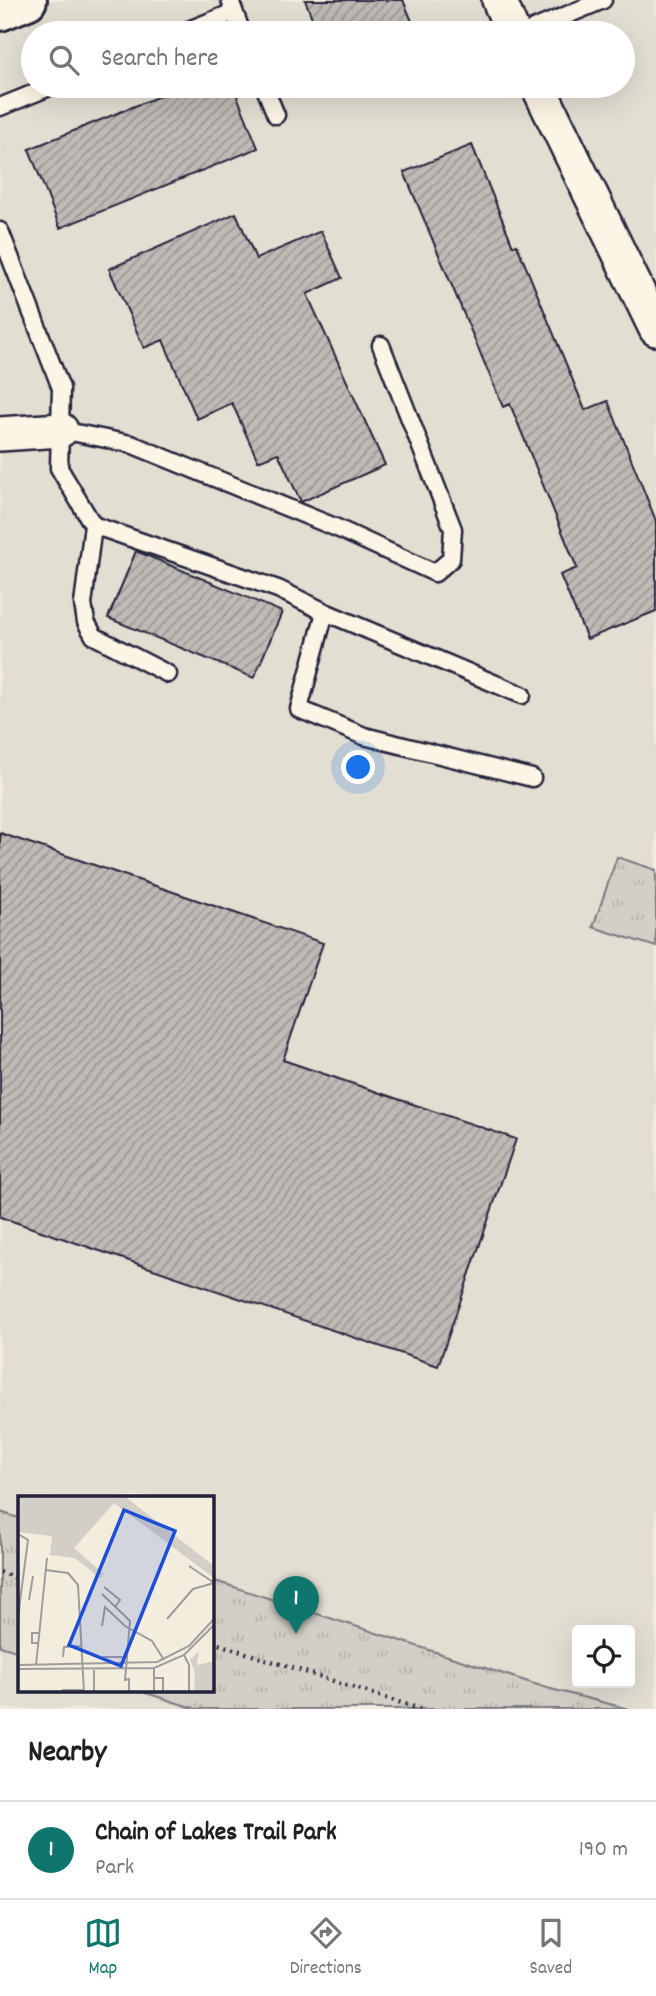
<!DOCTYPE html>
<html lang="en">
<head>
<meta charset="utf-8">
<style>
	:root { --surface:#fff; --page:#f6f6f6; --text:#202124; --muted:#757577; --line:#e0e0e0; --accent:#0f766e }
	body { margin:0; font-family:Dekko,sans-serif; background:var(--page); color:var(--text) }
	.controls { position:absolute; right:21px; bottom:21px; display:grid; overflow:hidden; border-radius:7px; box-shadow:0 7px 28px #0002 }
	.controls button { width:63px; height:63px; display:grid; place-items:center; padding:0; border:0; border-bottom:2px solid var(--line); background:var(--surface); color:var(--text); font:35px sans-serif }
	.you { position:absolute; left:359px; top:768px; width:24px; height:24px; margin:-18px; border:5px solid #fff; border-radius:50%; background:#1a73e8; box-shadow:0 0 0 10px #1a73e833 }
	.badge { display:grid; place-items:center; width:46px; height:46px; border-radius:50%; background:var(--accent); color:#fff; font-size:23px; font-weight:700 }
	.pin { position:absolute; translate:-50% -58px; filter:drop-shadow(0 2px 4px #0008) }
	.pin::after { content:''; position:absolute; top:37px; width:24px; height:21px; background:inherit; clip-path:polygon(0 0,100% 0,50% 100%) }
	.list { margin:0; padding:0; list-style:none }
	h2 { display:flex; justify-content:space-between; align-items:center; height:91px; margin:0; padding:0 28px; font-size:30px }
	h2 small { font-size:23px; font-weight:400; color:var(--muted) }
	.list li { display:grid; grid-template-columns:46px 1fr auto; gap:21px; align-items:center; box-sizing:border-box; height:98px; padding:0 28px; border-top:2px solid var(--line) }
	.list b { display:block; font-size:26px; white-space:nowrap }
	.list p { margin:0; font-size:23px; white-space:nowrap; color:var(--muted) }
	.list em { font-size:23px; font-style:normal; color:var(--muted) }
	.icon { flex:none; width:38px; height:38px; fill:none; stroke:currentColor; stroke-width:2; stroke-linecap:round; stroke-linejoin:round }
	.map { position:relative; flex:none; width:656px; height:1709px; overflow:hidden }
	.search { position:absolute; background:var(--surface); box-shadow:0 7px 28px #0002; left:21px; right:21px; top:21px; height:77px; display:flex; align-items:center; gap:18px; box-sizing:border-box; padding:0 24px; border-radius:38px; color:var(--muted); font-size:26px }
	.sheet { height:189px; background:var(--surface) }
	nav { display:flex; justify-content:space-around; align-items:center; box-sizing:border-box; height:98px; border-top:2px solid var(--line); background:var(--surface); font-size:19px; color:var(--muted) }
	nav a { display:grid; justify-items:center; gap:4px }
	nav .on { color:var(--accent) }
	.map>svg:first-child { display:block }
	.built { fill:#e3ded2; fill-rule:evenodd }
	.park { fill:url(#park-tufts); stroke:#7b7880; stroke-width:2 }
	.building { fill:url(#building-hatch); stroke:#22223b; stroke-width:2 }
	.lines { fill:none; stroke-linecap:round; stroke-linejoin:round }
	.service-casing { stroke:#22223b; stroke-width:21 }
	.minor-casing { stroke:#22223b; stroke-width:38 }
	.tertiary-casing { stroke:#22223b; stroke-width:44 }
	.path { stroke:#22223b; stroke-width:4.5; stroke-dasharray:2 5; stroke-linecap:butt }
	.service { stroke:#fcf5e5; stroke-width:16 }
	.minor { stroke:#fcf5e5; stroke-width:33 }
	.tertiary { stroke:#fcf5e5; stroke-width:38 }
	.inset-road { fill:none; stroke:#9f9c9d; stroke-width:2 }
	.view { fill:#1d4ed8; fill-opacity:0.15; stroke:#1d4ed8; stroke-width:3.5 }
	.inset-edge { fill:none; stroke:#22223b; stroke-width:3.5 }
</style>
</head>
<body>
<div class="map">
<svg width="656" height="1709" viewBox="0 0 656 1709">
	<defs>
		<pattern id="park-tufts" width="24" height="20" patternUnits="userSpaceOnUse" patternTransform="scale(1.75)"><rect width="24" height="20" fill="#d4cfc6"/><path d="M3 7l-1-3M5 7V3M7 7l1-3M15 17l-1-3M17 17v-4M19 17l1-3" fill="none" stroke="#b6b1ab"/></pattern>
		<pattern id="building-hatch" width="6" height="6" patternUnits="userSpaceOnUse" patternTransform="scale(1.75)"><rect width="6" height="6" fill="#bfbab6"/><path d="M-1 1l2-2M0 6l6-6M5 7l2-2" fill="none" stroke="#9b9795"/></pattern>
	</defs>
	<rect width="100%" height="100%" fill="#f3edde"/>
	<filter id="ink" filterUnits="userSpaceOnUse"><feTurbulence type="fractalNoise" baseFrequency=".0143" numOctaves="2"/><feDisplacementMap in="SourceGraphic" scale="14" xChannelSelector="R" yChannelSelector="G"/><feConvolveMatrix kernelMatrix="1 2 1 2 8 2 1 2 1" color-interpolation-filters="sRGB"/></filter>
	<g filter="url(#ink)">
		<path class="built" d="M0 0H656V870L617 857 656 947V1709H629L547 1688 212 1580V1497H19V1518L0 1512ZM33 33H623V86H33ZM577 1630H630V1683H577Z
			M0 1646 19 1652V1690H137L196 1709H0Z"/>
		<path class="park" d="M617 857 656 870V947L593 927Z
			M0 1512 19 1518V1652L0 1646Z
			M212 1580 547 1688 629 1709H196L137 1690H212Z"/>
		<path class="building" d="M305 0H403L417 33H318Z
			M184 86H233L258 148 60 228 29 149Z
			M472 145 513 246 517 245 585 410 608 401 656 521V611L587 639 560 575 577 568 510 404 503 407 404 172Z
			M236 213 256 259 321 231 342 278 307 294 385 465 301 502 278 453 258 461 232 403 197 419 163 340 144 348 109 269Z
			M136 551 282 612 254 678 108 618Z
			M0 833 323 943 283 1060 516 1139 438 1366 0 1217Z"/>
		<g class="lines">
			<g class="service-casing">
				<path id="service" d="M230 0 242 33
					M181 33 234 12
					M524 33 603 0
					M264 86 276 115
					M0 107 52 86
					M0 231 61 388 59 468 93 525 278 589 325 612 522 695
					M61 430 131 444 337 528 435 573 451 559 453 529 381 345
					M93 525 83 604 86 622 94 636 168 674
					M325 612 299 709 364 736 532 778"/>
			</g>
			<g class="minor-casing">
				<path id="minor" d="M499 0 513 33
					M538 86 656 329
					M0 434 61 430"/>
			</g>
			<g class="tertiary-casing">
				<path id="tertiary" d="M0 11 27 0"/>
			</g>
			<path class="path" d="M0 1572 19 1579
				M212 1642 420 1709"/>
			<use href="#service" class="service"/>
			<use href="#minor" class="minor"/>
			<use href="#tertiary" class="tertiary"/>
		</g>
	</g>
	<g transform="translate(18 1496)">
		<rect width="196" height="196" fill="#f3edde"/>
		<path d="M181 155 179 169 196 165V196H176L177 176 172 164Z" fill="#d4cfc6"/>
		<path d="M0 0H106L196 70V82L96 7 56 52 86 78 82 82 57 62 32 59 34 40 0 36Z" fill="#d4cfc6"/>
		<path class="inset-road" d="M0 38 10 44 2 105M171 70 195 86M28 74 50 77 60 89 66 196M86 91 102 104 97 111M84 98 112 125 107 184 111 183V196M11 104 15 80M149 123 175 93 196 87M0 128 2 105M84 130 87 111 107 130 134 145 146 164M20 147H14V137H21M166 159 171 169V196M45 161 46 151 64 150M85 161H110M0 169 139 166 171 150 196 123M18 169 29 62M136 172V196M0 173 136 172 166 159 196 129M136 182H145V196M44 194H66M76 196V174"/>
		<path class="view" d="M106 14 157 35 103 170 51 149Z"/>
		<rect width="196" height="196" class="inset-edge"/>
	</g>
</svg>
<div class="controls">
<button><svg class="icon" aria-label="locate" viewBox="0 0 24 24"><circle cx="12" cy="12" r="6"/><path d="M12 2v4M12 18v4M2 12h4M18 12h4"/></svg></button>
</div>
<div class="you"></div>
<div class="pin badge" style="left:296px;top:1634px">1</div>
<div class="search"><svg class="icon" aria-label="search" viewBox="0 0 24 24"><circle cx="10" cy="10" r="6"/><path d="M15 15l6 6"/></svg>Search here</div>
</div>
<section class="sheet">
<h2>Nearby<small></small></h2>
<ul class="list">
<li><span class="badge">1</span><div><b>Chain of Lakes Trail Park</b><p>Park</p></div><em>190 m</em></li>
</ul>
</section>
<nav>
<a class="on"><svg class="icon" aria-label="map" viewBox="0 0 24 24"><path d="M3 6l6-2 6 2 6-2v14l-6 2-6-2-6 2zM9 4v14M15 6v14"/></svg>Map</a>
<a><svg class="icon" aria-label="directions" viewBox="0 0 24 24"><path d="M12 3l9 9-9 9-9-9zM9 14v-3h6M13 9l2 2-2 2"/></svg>Directions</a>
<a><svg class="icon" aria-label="saved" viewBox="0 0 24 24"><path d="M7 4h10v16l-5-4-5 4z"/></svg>Saved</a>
</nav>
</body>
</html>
